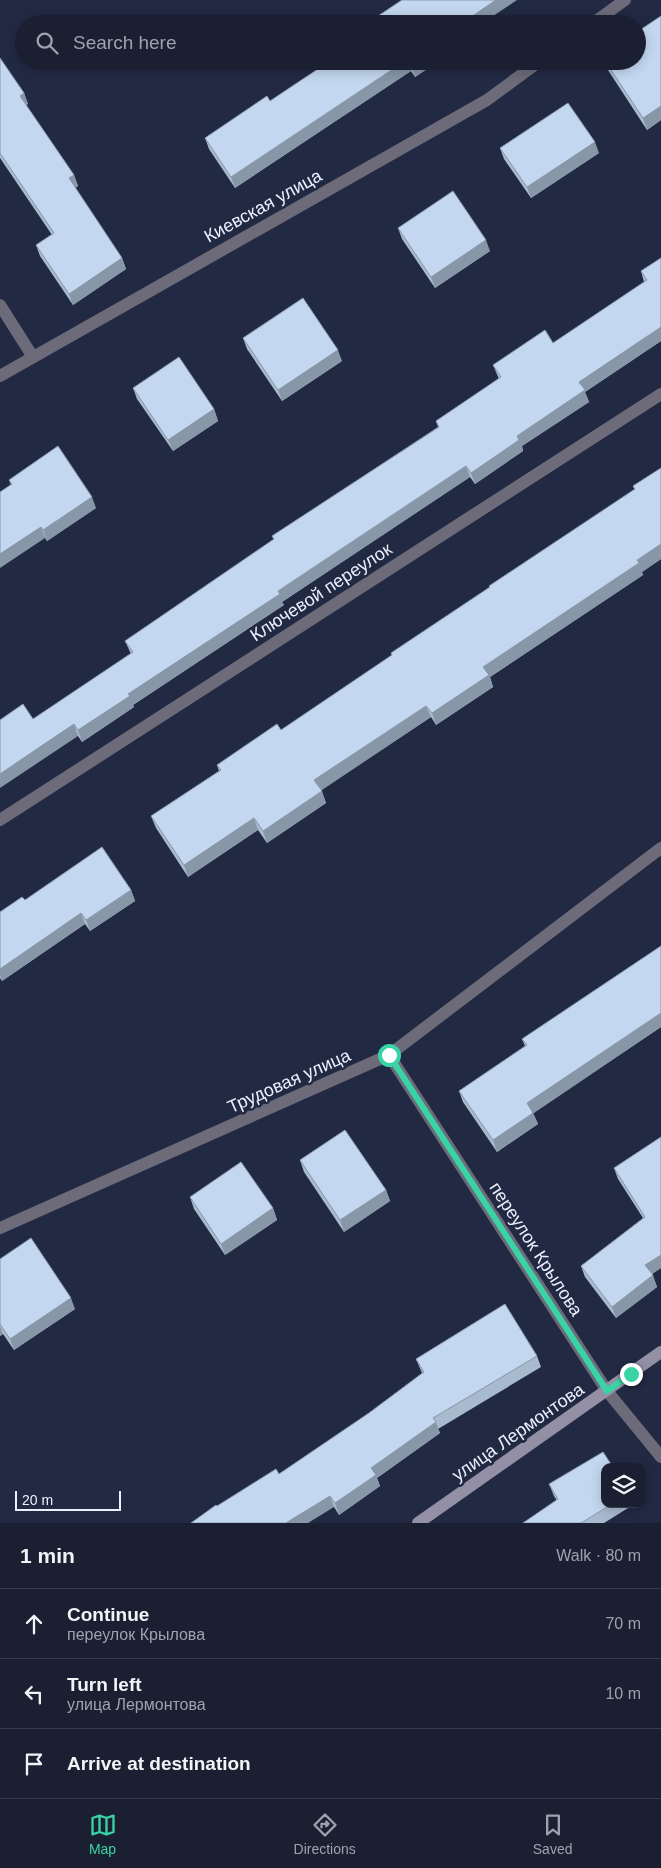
<!DOCTYPE html>
<html lang="en">
<head>
<meta charset="utf-8">
<style>
	:root { --surface:#1a1f32; --page:#272c3e; --text:#f1f3f6; --muted:#9fa2ac; --line:#383d4d; --accent:#39d4a5 }
	body { margin:0; font-family:Helvetica,sans-serif; background:var(--page); color:var(--text) }
	.controls { position:absolute; right:15px; bottom:15px; display:grid; overflow:hidden; border-radius:10px; box-shadow:0 2px 12px #0003 }
	.controls button { width:45px; height:45px; display:grid; place-items:center; padding:0; border:0; border-bottom:1px solid var(--line); background:var(--surface); color:var(--text); font:25px sans-serif }
	.scale { position:absolute; left:15px; bottom:12px; width:106px; box-sizing:border-box; padding-left:5px; border:2px solid #ecf0fe; border-top:0; font-size:14px; line-height:18px; white-space:nowrap; color:#ecf0fe; -webkit-text-stroke:4px #222943; paint-order:stroke }
	.stop { position:absolute; width:15px; height:15px; margin:-11px; border:4px solid #39d4a5; border-radius:50%; background:#fff }
	.stop.end { background:#39d4a5; border-color:#fff; box-shadow:0 1px 5px #0008 }
	.list { margin:0; padding:0; list-style:none }
	h2 { display:flex; justify-content:space-between; align-items:center; height:65px; margin:0; padding:0 20px; font-size:21px }
	h2 small { font-size:16px; font-weight:400; color:var(--muted) }
	.list li { display:grid; grid-template-columns:32px 1fr auto; gap:15px; align-items:center; box-sizing:border-box; height:70px; padding:0 20px; border-top:1px solid var(--line) }
	.list b { display:block; font-size:19px; white-space:nowrap }
	.list p { margin:0; font-size:16px; white-space:nowrap; color:var(--muted) }
	.list em { font-size:16px; font-style:normal; color:var(--muted) }
	.icon { flex:none; width:28px; height:28px; fill:none; stroke:currentColor; stroke-width:2; stroke-linecap:round; stroke-linejoin:round }
	.map { position:relative; flex:none; width:661px; height:1523px; overflow:hidden }
	.search { position:absolute; background:var(--surface); box-shadow:0 2px 12px #0003; left:15px; right:15px; top:15px; height:55px; display:flex; align-items:center; gap:12px; box-sizing:border-box; padding:0 18px; border-radius:28px; color:var(--muted); font-size:19px }
	.sheet { height:275px; background:var(--surface) }
	nav { display:flex; justify-content:space-around; align-items:center; box-sizing:border-box; height:70px; border-top:1px solid var(--line); background:var(--surface); font-size:14px; color:var(--muted) }
	nav a { display:grid; justify-items:center; gap:2px }
	nav .on { color:var(--accent) }
	.map>svg:first-child { display:block }
	.lines { fill:none; stroke-linecap:round; stroke-linejoin:round }
	.street { stroke:#6d6b79; stroke-width:12 }
	.secondary { stroke:#938fa5; stroke-width:12 }
	.wall { fill:#a8bace }
	.shaded-wall { fill:#8897a8 }
	.building { fill:#c3d8f0; stroke:#8897a8 }
	.route { stroke:#39d4a5; stroke-width:6 }
	.labels { text-anchor:middle; stroke-width:5; stroke-linejoin:round; paint-order:stroke }
	.street-label { font-size:18px; fill:#ecf0fe; stroke:#222943 }
</style>
</head>
<body>
<div class="map">
<svg width="661" height="1523" viewBox="0 0 661 1523">
	<rect width="100%" height="100%" fill="#222943"/>
	<g class="lines">
		<path class="street" d="M592 24 625 0
			M0 305 33 357
			M0 376 487 100 540 61
			M0 820 661 394
			M389 1055 607 1391 661 1457
			M0 1228 389 1055 661 848"/>
		<path class="secondary" d="M418 1523 661 1352"/>
	</g>
	<path class="wall" d="M661 16V120L647 130 606 67 603 61H637Z
		M0 58 24 93 28 104 26 105 74 175 78 186 75 188 122 258 126 269 73 305 40 256 36 245 52 235 0 158Z
		M330 61H439L415 77 411 71 235 188 209 149 205 138 270 101Z
		M500 148 599 153 531 198 504 159Z
		M398 228 490 251 435 288 402 239Z
		M661 258V341L585 392 589 402 522 446 523 451 475 484 470 477 282 602 284 605 133 705 134 707 82 742 78 736 33 719 131 654 125 641 274 540 272 536 438 427 436 421 499 379 493 365 553 343 644 282 641 271Z
		M243 338 342 361 282 401 247 349Z
		M133 388 214 409 218 421 173 451 137 399Z
		M661 468V559L642 572 643 575 490 677 493 687 436 725 431 717 321 790 326 803 267 843 258 830 188 877 156 828 151 816 219 771 217 765 281 730 392 655 391 653 635 490 633 486Z
		M9 480 96 508 47 541 11 485Z
		M131 890 135 901 90 931 85 924 2 981 0 978V912L25 900Z
		M661 946V1027L533 1113 538 1124 497 1152 463 1102 459 1091 525 1046 522 1039Z
		M661 1137V1268L652 1274 657 1287 616 1318 585 1277 581 1266 643 1218 618 1179 614 1168Z
		M300 1160 386 1190 390 1201 344 1232 304 1172Z
		M190 1197 273 1208 277 1220 225 1255 194 1209Z
		M0 1259 75 1309 14 1350 3 1334 0 1336Z
		M537 1356 541 1367 438 1429 440 1433 377 1478 380 1486 339 1515 334 1507 217 1506 279 1474 369 1413 422 1373 416 1359Z
		M549 1484 605 1504H633V1505L604 1523H523L557 1501 554 1496Z"/>
	<path class="shaded-wall" d="M496 0H517L481 24H461Z
		M405 61H408L411 71 235 188 231 177Z
		M418 61H439L415 77 411 66Z
		M24 93 28 104 24 107 20 96Z
		M661 106V120L647 130 643 118Z
		M595 142 599 153 531 198 527 187Z
		M74 175 78 186 73 189 69 178Z
		M486 240 490 251 435 288 431 277Z
		M122 258 126 269 73 305 69 294Z
		M661 327V341L585 392 589 402 522 446 523 451 475 484 471 473 517 436 579 382Z
		M338 350 342 361 282 401 278 390Z
		M214 409 218 421 173 451 168 440Z
		M466 466 470 477 282 602 284 605 133 705 134 707 82 742 78 730 128 694 278 591Z
		M92 497 96 508 47 541 43 530Z
		M41 527 45 538 0 568V554Z
		M661 544V559L642 572 643 575 490 677 493 687 436 725 432 713 483 667Z
		M426 706 431 717 319 792 314 780Z
		M74 724 78 736 0 788V774Z
		M322 791 326 803 267 843 263 831Z
		M254 818 258 830 188 877 184 865Z
		M131 890 135 901 90 931 86 920Z
		M81 913 85 924 2 981 0 975V969Z
		M661 1013V1027L531 1115 527 1103Z
		M533 1113 538 1124 497 1152 493 1140Z
		M386 1190 390 1201 344 1232 340 1220Z
		M273 1208 277 1220 225 1255 221 1244Z
		M661 1255V1268L649 1276 645 1265Z
		M653 1275 657 1287 616 1318 612 1307Z
		M71 1298 75 1309 14 1350 10 1339Z
		M0 1326 3 1334 0 1336Z
		M436 1422 440 1433 377 1478 380 1486 339 1515 335 1503 371 1468Z
		M330 1496 334 1507 308 1523H286Z"/>
	<path class="building" d="M402 0H496L461 24H383L378 16Z
		M661 16V106L643 118 605 61H637V32Z
		M0 58 24 93 20 96 74 175 69 178 122 258 69 294 36 245 54 233 0 153Z
		M330 61H405L231 177 205 138 267 96 270 101Z
		M408 61H418L411 66Z
		M568 103 595 142 527 187 500 148Z
		M453 191 486 240 431 277 398 228Z
		M661 258V327L579 382 585 390 517 436 519 440 471 473 466 466 278 591 280 594 128 694 130 696 78 730 74 724 0 774V720L23 704 33 719 133 652 125 641 274 539 272 536 439 427 436 421 501 377 493 365 545 330 553 343 647 280 641 271Z
		M303 298 338 350 278 390 243 338Z
		M179 357 214 409 168 440 133 388Z
		M58 446 92 497 43 530 41 527 0 554V492L12 484 9 480Z
		M661 468V544L637 560 639 563 483 667 489 675 432 713 426 706 314 780 322 791 263 831 254 818 184 865 151 816 221 770 217 765 277 724 281 730 392 655 391 653 490 587 489 586 635 489 633 486Z
		M102 847 131 890 86 920 81 913 0 969V912L22 897 25 900Z
		M661 946V1013L527 1103 533 1113 493 1140 459 1091 527 1045 522 1039Z
		M345 1130 386 1190 340 1220 300 1160Z
		M661 1137V1255L645 1265 653 1275 612 1307 581 1266 645 1217 614 1168Z
		M241 1162 273 1208 221 1244 190 1197Z
		M31 1238 71 1298 10 1339 0 1324V1259Z
		M505 1304 537 1356 433 1418 436 1422 371 1468 376 1475 335 1503 330 1496 286 1523H191L216 1505 217 1506 276 1469 279 1474 369 1413 424 1372 416 1359Z
		M603 1452 613 1467H605V1504H612L581 1523H523L558 1499 549 1484Z"/>
	<g class="lines">
		<path class="route" d="M389 1055 607 1391 631 1374"/>
	</g>
	<g class="labels">
		<g class="street-label">
			<text transform="translate(263 206) rotate(-29)" y="6">Киевская улица</text>
			<text transform="translate(321 592) rotate(-33)" y="6">Ключевой переулок</text>
			<text transform="translate(289 1081) rotate(-24)" y="6">Трудовая улица</text>
			<text transform="translate(536 1249) rotate(57)" y="6">переулок Крылова</text>
			<text transform="translate(518 1432) rotate(-35)" y="6">улица Лермонтова</text>
		</g>
	</g>
</svg>
<div class="controls">
<button><svg class="icon" aria-label="layers" viewBox="0 0 24 24"><path d="M12 4l9 5-9 5-9-5zM3 14l9 5 9-5"/></svg></button>
</div>
<div class="scale">20 m</div>
<div class="stop" style="left:389px;top:1055px"></div>
<div class="stop end" style="left:631px;top:1374px"></div>
<div class="search"><svg class="icon" aria-label="search" viewBox="0 0 24 24"><circle cx="10" cy="10" r="6"/><path d="M15 15l6 6"/></svg>Search here</div>
</div>
<section class="sheet">
<h2>1 min<small>Walk · 80 m</small></h2>
<ul class="list">
<li><svg class="icon" aria-label="ahead" viewBox="0 0 24 24"><path d="M12 20V5M6 11l6-6 6 6"/></svg><div><b>Continue</b><p>переулок Крылова</p></div><em>70 m</em></li>
<li><svg class="icon" aria-label="left" viewBox="0 0 24 24"><path d="M17 20v-9H6M10 6l-5 5 5 5"/></svg><div><b>Turn left</b><p>улица Лермонтова</p></div><em>10 m</em></li>
<li><svg class="icon" aria-label="arrive" viewBox="0 0 24 24"><path d="M6 21V4h12l-3 4 3 4H6"/></svg><div><b>Arrive at destination</b></div></li>
</ul>
</section>
<nav>
<a class="on"><svg class="icon" aria-label="map" viewBox="0 0 24 24"><path d="M3 6l6-2 6 2 6-2v14l-6 2-6-2-6 2zM9 4v14M15 6v14"/></svg>Map</a>
<a><svg class="icon" aria-label="directions" viewBox="0 0 24 24"><path d="M12 3l9 9-9 9-9-9zM9 14v-3h6M13 9l2 2-2 2"/></svg>Directions</a>
<a><svg class="icon" aria-label="saved" viewBox="0 0 24 24"><path d="M7 4h10v16l-5-4-5 4z"/></svg>Saved</a>
</nav>
</body>
</html>
